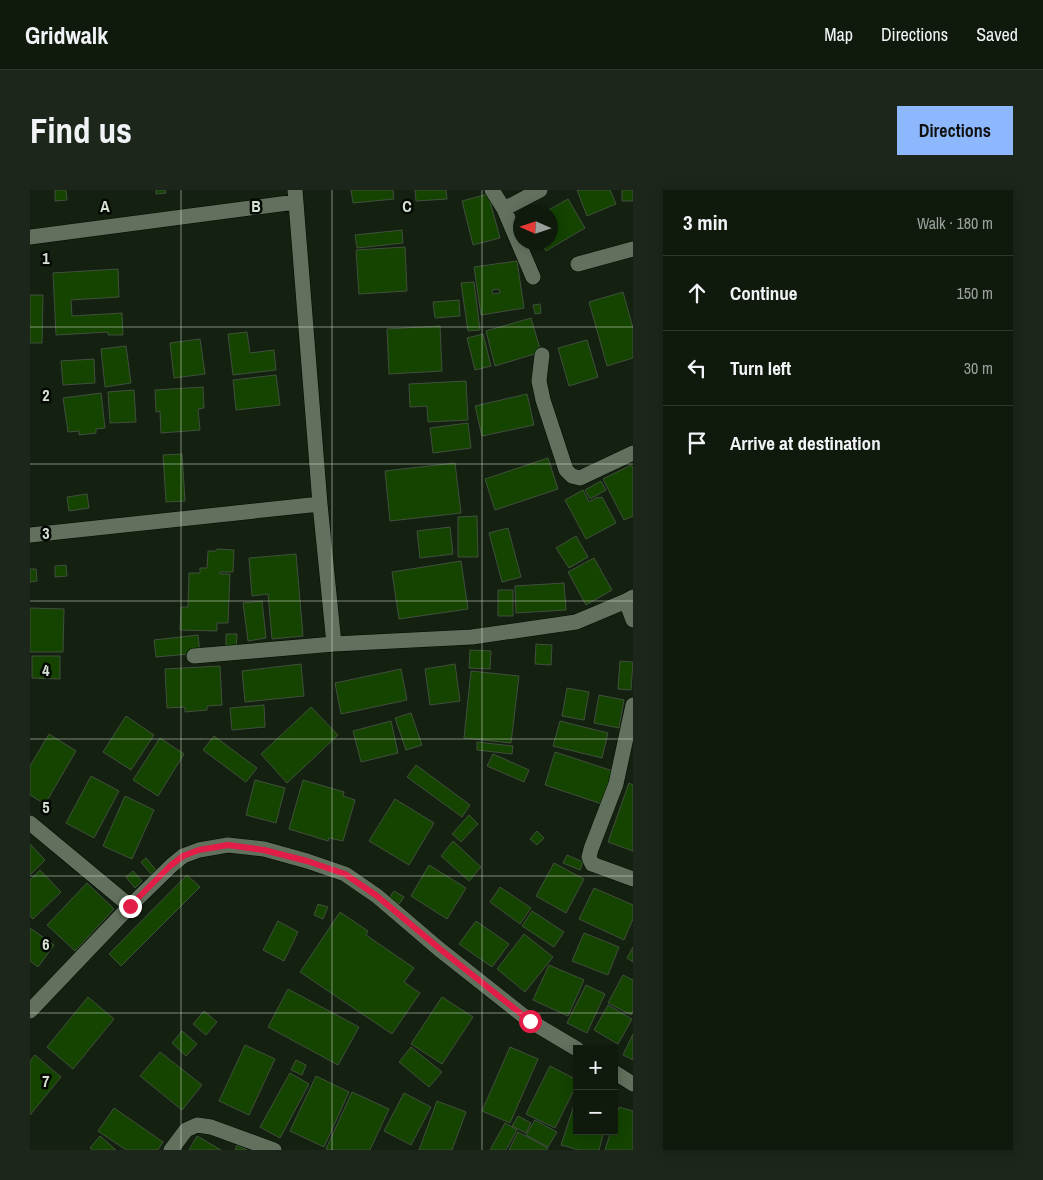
<!DOCTYPE html>
<html lang="en">
<head>
<meta charset="utf-8">
<style>
	:root { --surface:#0f190c; --page:#1d261a; --text:#f1f3f6; --muted:#9ba09d; --line:#2f382d; --accent:#8eb8fd }
	body { margin:0; font-family:"Archivo Narrow",sans-serif; background:var(--page); color:var(--text) }
	.controls { position:absolute; right:15px; bottom:15px; display:grid; overflow:hidden; border-radius:0px; box-shadow:0 2px 12px #0003 }
	.controls button { width:45px; height:45px; display:grid; place-items:center; padding:0; border:0; border-bottom:1px solid var(--line); background:var(--surface); color:var(--text); font:25px sans-serif }
	.compass { position:absolute; left:483px; top:15px; width:45px; height:45px; border-radius:50%; background:var(--surface); box-shadow:0 2px 12px #0003; rotate:273deg }
	.stop { position:absolute; width:15px; height:15px; margin:-11px; border:4px solid #e11d48; border-radius:50%; background:#fff }
	.stop.end { background:#e11d48; border-color:#fff; box-shadow:0 1px 5px #0008 }
	.list { margin:0; padding:0; list-style:none }
	h2 { display:flex; justify-content:space-between; align-items:center; height:65px; margin:0; padding:0 20px; font-size:21px }
	h2 small { font-size:16px; font-weight:400; color:var(--muted) }
	.list li { display:grid; grid-template-columns:32px 1fr auto; gap:15px; align-items:center; box-sizing:border-box; height:75px; padding:0 20px; border-top:1px solid var(--line) }
	.list b { display:block; font-size:19px; white-space:nowrap }
	.list em { font-size:16px; font-style:normal; color:var(--muted) }
	.icon { flex:none; width:28px; height:28px; fill:none; stroke:currentColor; stroke-width:2; stroke-linecap:round; stroke-linejoin:round }
	.map { position:relative; flex:none; width:603px; height:960px; overflow:hidden; border-radius:0px }
	header { display:flex; align-items:center; gap:30px; box-sizing:border-box; height:70px; padding:0 25px; background:var(--surface); border-bottom:1px solid var(--line) }
	header strong { font-size:24px }
	nav { display:flex; gap:28px; margin-inline-start:auto; font-size:18px }
	.intro { display:flex; align-items:center; justify-content:space-between; box-sizing:border-box; height:120px; padding:0 30px }
	h1 { margin:0; font-size:35px }
	.button { padding:12px 22px; border-radius:0px; background:var(--accent); color:#111; font-size:18px; font-weight:700 }
	main { display:flex; gap:30px; padding:0 30px }
	aside { flex:1; background:var(--surface); border-radius:0px; box-shadow:0 2px 12px #0003 }
	.map>svg:first-child { display:block }
	.building { fill:#144400; stroke:#414f3d; fill-rule:evenodd }
	.lines { fill:none; stroke-linecap:round; stroke-linejoin:round }
	.minor-casing { stroke:#020a01; stroke-width:16 }
	.minor { stroke:#61715d; stroke-width:15 }
	.route { stroke:#e11d48; stroke-width:6 }
	.grid { fill:none; stroke:#d7e0d5; stroke-width:1; stroke-opacity:0.55 }
	.grid-label { font-size:16px; text-anchor:middle; font-weight:bold; fill:#d7e0d5; stroke:#050904; stroke-width:5; stroke-linejoin:round; paint-order:stroke }
</style>
</head>
<body>
<header>
<strong>Gridwalk</strong>
<nav><a>Map</a><a>Directions</a><a>Saved</a></nav>
</header>
<div class="intro"><h1>Find us</h1><a class="button">Directions</a></div>
<main>
<div class="map">
<svg width="603" height="960" viewBox="0 0 603 960">
	<rect width="100%" height="100%" fill="#142110"/>
	<path class="building" d="M25 0H36L37 10 25 11Z
		M126 0H135L136 3 126 4Z
		M321 0H363L364 9 323 13Z
		M385 0H416L417 9 386 11Z
		M547 0H580L586 14 557 26Z
		M592 0H603V11H592Z
		M458 4 470 48 443 55 432 11Z
		M538 9 555 38 516 61 511 52H520V22H515Z
		M372 40 373 53 327 58 325 45Z
		M375 57 377 101 329 104 326 60Z
		M487 71 494 118 451 125 444 77ZM469 99 470 103 463 104 462 100Z
		M88 79 89 107 41 110 42 126 92 123 93 145H78V142L26 145 23 83Z
		M444 92 450 140 438 141 431 93Z
		M593 102 603 138V168L577 176 559 112Z
		M0 105H13L12 153H0Z
		M429 110 430 126 405 128 403 112Z
		M510 114 511 123 505 124 503 115Z
		M501 128 511 162 465 176 456 141Z
		M410 136 412 181 359 184 357 139Z
		M217 142 220 163 244 160 246 180 203 185 198 144Z
		M453 144 461 176 445 180 437 148Z
		M170 149 175 184 144 188 140 153Z
		M557 150 568 187 539 196 528 158Z
		M96 156 101 193 75 197 71 159Z
		M64 169 65 193 33 195 31 171Z
		M246 185 250 215 206 220 203 190Z
		M436 191 438 230 398 232 397 216 380 217 379 194Z
		M173 197 174 218 168 219 170 240 131 243 130 221 126 222 125 200Z
		M104 200 106 232 80 233 78 202Z
		M71 203 75 238 66 239V243L49 245V241L38 242 33 208Z
		M497 204 504 235 452 246 445 216Z
		M438 233 441 258 403 263 400 238Z
		M152 264 155 311 136 312 133 265Z
		M518 268 528 299 465 320 455 289Z
		M425 273 431 323 360 331 355 281Z
		M601 275 603 278V326L594 330 573 289Z
		M571 291 576 300 560 309 555 300Z
		M553 300 559 312 568 307 569 308 572 307 586 333 556 349 535 310Z
		M57 304 59 318 39 321 37 307Z
		M447 326 448 367H428V327Z
		M420 337 423 364 390 368 387 341Z
		M478 338 491 387 472 392 459 343Z
		M546 346 558 367 539 378 526 358Z
		M187 359 204 360 203 382H190V384H200L198 433H187V441L150 440 151 417H158L159 383H170V378H177L178 361H186Z
		M266 364 273 446 242 449 238 404 222 406 219 368Z
		M564 368 582 400 556 415 538 382Z
		M431 371 438 419 369 429 362 382Z
		M36 375 37 386 25 387V376Z
		M0 379H6L7 391 0 392Z
		M534 393 536 420 486 423 485 396Z
		M468 400H483V426H468Z
		M232 411 236 448 218 451 213 413Z
		M0 418 34 419 33 462H0Z
		M196 444H207L206 460 196 459Z
		M168 445 170 463 126 467 124 450Z
		M506 454 522 455 521 475 505 474Z
		M440 460 461 461 460 479 439 478Z
		M2 466H30V489L2 488Z
		M590 471 603 472 601 500 588 499Z
		M271 474 274 506 215 512 212 481Z
		M425 474 430 511 400 515 395 479Z
		M190 476 192 515 177 516V520L155 522V517L137 518 135 479Z
		M371 479 377 510 311 524 305 493Z
		M441 481 489 486 481 553 434 548Z
		M537 498 559 502 554 530 532 526Z
		M569 505 594 510 589 538 564 533Z
		M234 515 235 537 202 540 200 518Z
		M281 517 308 545 257 593 231 564Z
		M381 523 392 555 376 560 365 528Z
		M96 526 124 545 101 580 73 562Z
		M361 531 368 563 331 572 323 541Z
		M530 531 578 543 572 568 523 556Z
		M19 544 46 561 15 614 0 605V576Z
		M184 546 227 578 216 592 173 560Z
		M130 548 154 564 128 606 103 590Z
		M447 552 483 556 482 564 447 560Z
		M525 562 583 581 572 614 515 595Z
		M463 564 499 580 494 592 457 576Z
		M386 575 440 615 432 627 377 587Z
		M61 586 89 601 64 648 36 633Z
		M225 590 255 598 246 633 216 625Z
		M273 590 314 602 313 606 325 610 313 651 299 648 298 651 259 639Z
		M599 593 603 595V661L578 652Z
		M95 606 124 620 102 669 73 656Z
		M365 609 404 633 379 675 339 651Z
		M439 625 448 634 431 652 422 644Z
		M507 641 514 648 507 655 500 649Z
		M423 651 451 677 439 691 411 666Z
		M0 654 15 670 0 685Z
		M537 665 553 672 550 680 533 673Z
		M116 668 126 680 121 684 111 672Z
		M524 673 554 689 536 723 506 706Z
		M399 675 436 698 417 729 381 706Z
		M10 680 31 702 3 729 0 726V690Z
		M103 681 112 691 105 698 96 687Z
		M157 685 170 697 91 776 79 764Z
		M57 693 84 719 45 761 17 735Z
		M470 697 501 718 490 734 460 712Z
		M564 698 603 715V729L594 750 549 729Z
		M364 701 374 707 369 714 359 708Z
		M288 714 298 717 293 729 284 725Z
		M502 721 534 742 524 757 492 736Z
		M310 722 338 741 336 745 384 778 374 792 390 803 362 844 270 782Z
		M248 731 268 742 254 771 233 760Z
		M446 731 479 754 462 777 429 754Z
		M0 738 24 755 8 777 0 771Z
		M554 743 589 757 578 785 542 771Z
		M494 744 523 767 495 802 467 779Z
		M603 757V772L597 768Z
		M519 775 554 790 538 826 503 810Z
		M593 785 603 790V820L601 825 578 813Z
		M556 795 575 804 557 843 537 833Z
		M258 799 329 837 308 875 238 837Z
		M58 807 84 829 43 879 17 857Z
		M412 807 443 827 412 874 381 854Z
		M578 815 602 829 588 854 564 840Z
		M174 821 187 832 176 845 163 834Z
		M152 841 167 854 156 866 142 853Z
		M603 844V870L593 865Z
		M215 855 245 869 219 925 189 911Z
		M381 857 412 882 399 897 369 872Z
		M480 857 508 869 480 933 452 921Z
		M130 862 172 895 152 920 110 886Z
		M5 865 31 887 0 925V871Z
		M266 870 276 875 272 885 261 880Z
		M520 876 547 890V894L525 938 496 924Z
		M260 883 279 894 250 948 230 937Z
		M286 886 319 902 294 957 260 941Z
		M322 902 359 919 340 960H299L296 959Z
		M374 903 401 917 381 955 354 941Z
		M547 906V941H574L569 960H549L531 955Z
		M407 911 436 922 422 960H389Z
		M589 917 603 921V960H575L581 941H584V931Z
		M84 918 133 952 128 960H96L68 941Z
		M488 926 501 933 496 943 482 936Z
		M505 930 527 942 518 957 496 945Z
		M475 933 487 940 476 960H460Z
		M488 942 518 958 517 960H479Z
		M70 946 86 960H62L60 958Z
		M167 946 191 960H159Z
		M207 955 217 960H205Z"/>
	<g class="lines">
		<g class="minor-casing">
			<path id="minor" d="M265 0 290 314 304 454
				M462 0 474 19 503 87
				M474 19 510 0
				M0 47 266 12
				M548 74 603 59
				M512 165 509 191 513 210 536 280 542 286 550 288 603 263
				M0 345 290 314
				M596 411 603 430
				M164 466 304 454 442 447 546 432 596 411 603 407
				M603 515 586 594 561 659 559 667 562 674 603 689
				M0 633 100 716
				M0 821 100 716 141 676 153 666 169 660 198 655 234 659 277 671 315 684 347 706 409 759 500 831 547 859
				M584 882 603 894
				M141 960 156 940 167 935 181 937 244 960"/>
		</g>
		<use href="#minor" class="minor"/>
	</g>
	<g class="lines">
		<path class="route" d="M100 716 140 676 153 666 169 660 198 655 234 660 277 671 315 684 347 706 410 759 500 831"/>
	</g>
	<path class="grid" d="M151 0V960M302 0V960M452 0V960M0 137H603M0 274H603M0 411H603M0 549H603M0 686H603M0 823H603"/>
	<g class="grid-label">
		<text x="75" y="22">A</text>
		<text x="226" y="22">B</text>
		<text x="377" y="22">C</text>
		<text x="16" y="74">1</text>
		<text x="16" y="211">2</text>
		<text x="16" y="349">3</text>
		<text x="16" y="486">4</text>
		<text x="16" y="623">5</text>
		<text x="16" y="760">6</text>
		<text x="16" y="897">7</text>
	</g>
</svg>
<div class="controls">
<button>+</button>
<button>−</button>
</div>
<svg class="compass" viewBox="-18 -18 36 36"><path d="M0-13l5 13h-10z" fill="#e53935"/><path d="M0 13l5-13h-10z" fill="#9ba09d"/></svg>
<div class="stop" style="left:500px;top:831px"></div>
<div class="stop end" style="left:100px;top:716px"></div>
</div>
<aside>
<h2>3 min<small>Walk · 180 m</small></h2>
<ul class="list">
<li><svg class="icon" aria-label="ahead" viewBox="0 0 24 24"><path d="M12 20V5M6 11l6-6 6 6"/></svg><div><b>Continue</b></div><em>150 m</em></li>
<li><svg class="icon" aria-label="left" viewBox="0 0 24 24"><path d="M17 20v-9H6M10 6l-5 5 5 5"/></svg><div><b>Turn left</b></div><em>30 m</em></li>
<li><svg class="icon" aria-label="arrive" viewBox="0 0 24 24"><path d="M6 21V4h12l-3 4 3 4H6"/></svg><div><b>Arrive at destination</b></div></li>
</ul>
</aside>
</main>
</body>
</html>
